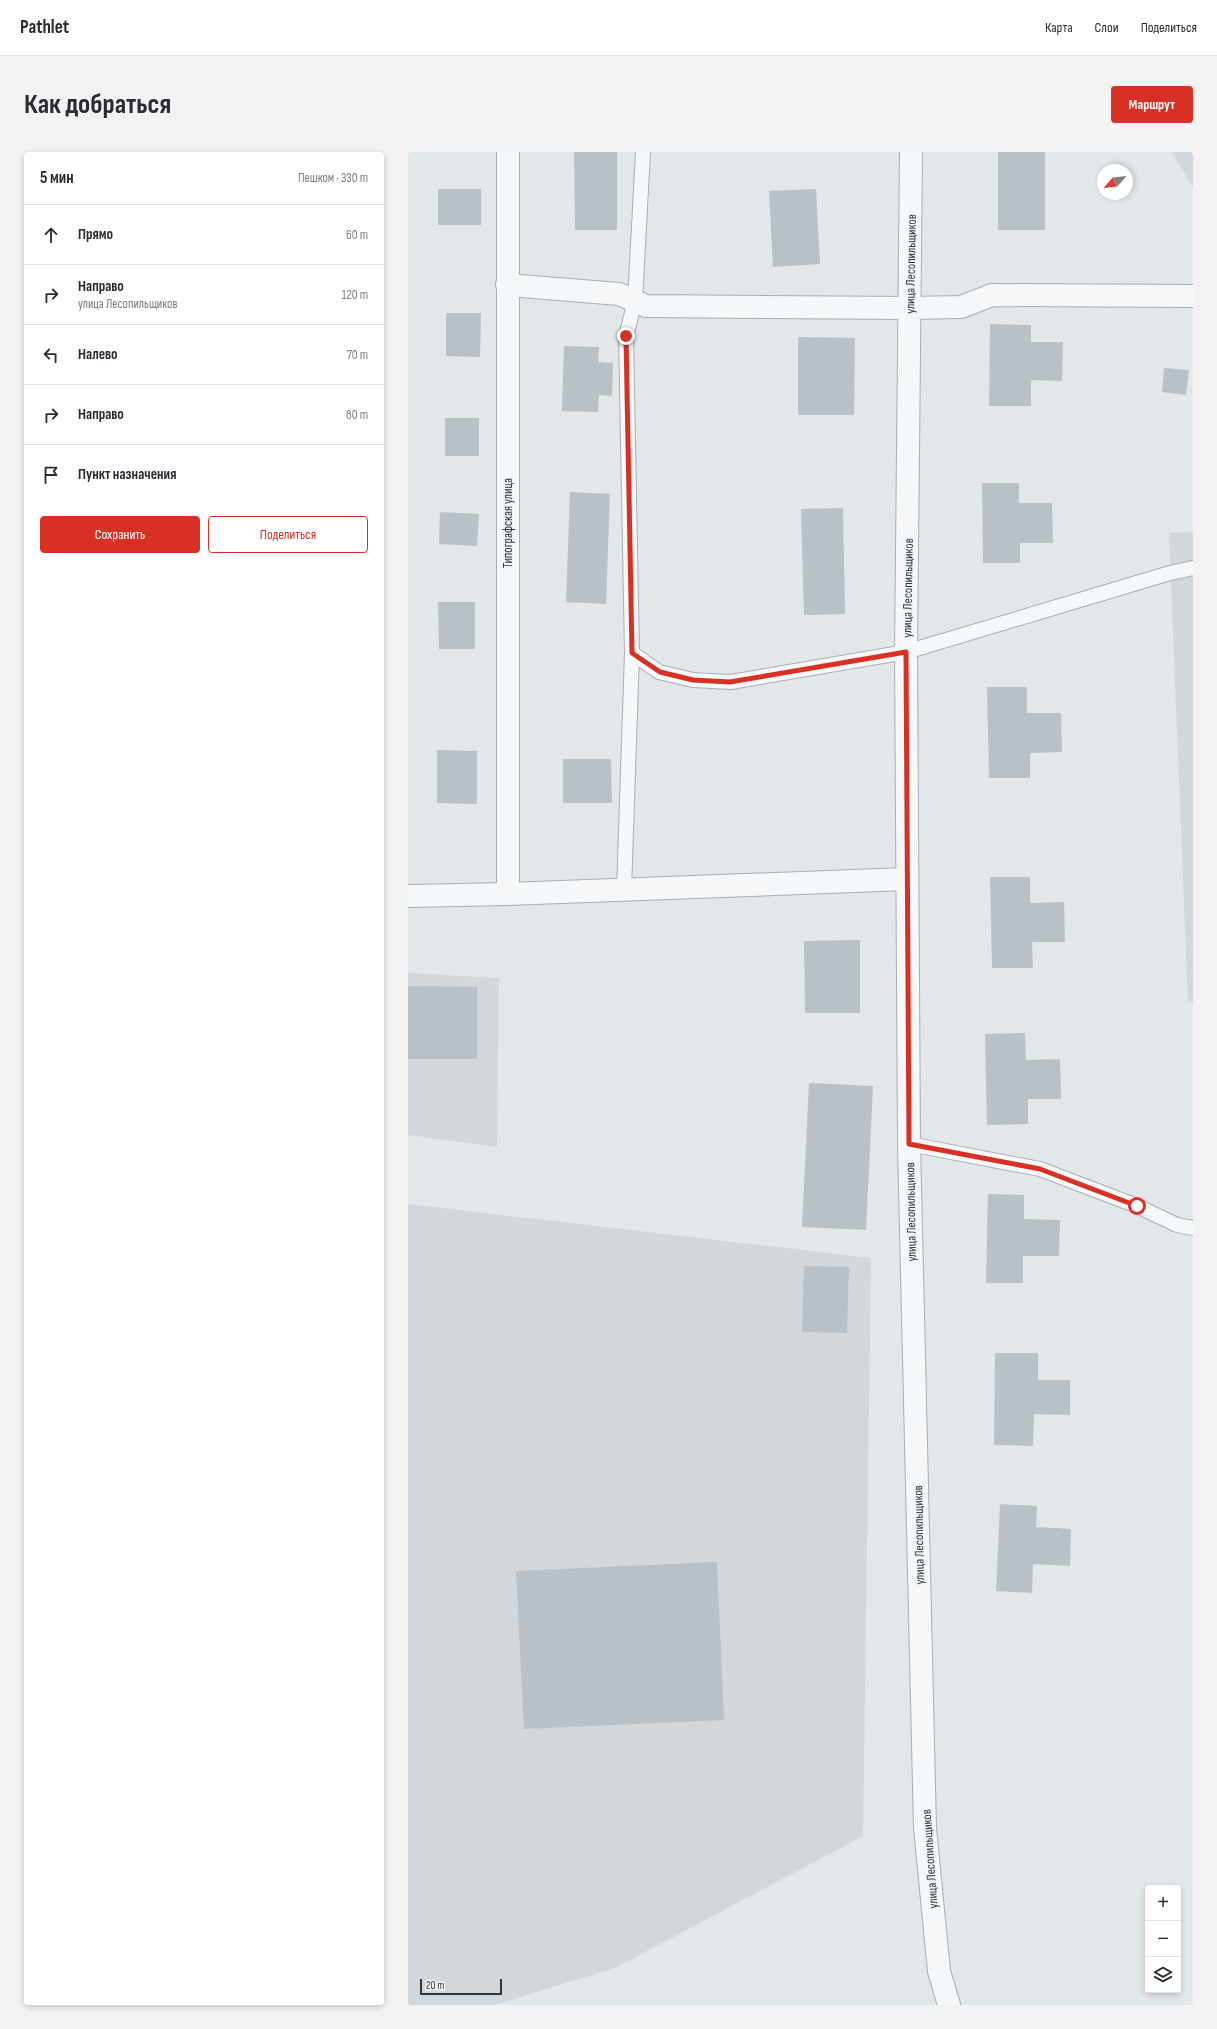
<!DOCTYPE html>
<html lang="ru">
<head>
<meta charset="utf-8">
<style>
	:root { --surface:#fff; --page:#f2f2f3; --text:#2b2b33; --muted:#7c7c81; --line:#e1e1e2; --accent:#d93025 }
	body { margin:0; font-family:"Sofia Sans Condensed",sans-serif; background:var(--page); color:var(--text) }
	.controls { position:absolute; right:12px; bottom:12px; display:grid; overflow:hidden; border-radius:4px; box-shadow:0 2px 6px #0003 }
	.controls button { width:36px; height:36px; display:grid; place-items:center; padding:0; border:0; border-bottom:1px solid var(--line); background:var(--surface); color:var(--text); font:20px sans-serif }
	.compass { position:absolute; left:689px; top:12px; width:36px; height:36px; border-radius:50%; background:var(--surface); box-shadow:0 2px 6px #0003; rotate:243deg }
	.scale { position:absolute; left:12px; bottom:10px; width:82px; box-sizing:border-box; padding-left:4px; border:2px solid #2c3840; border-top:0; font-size:11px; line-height:14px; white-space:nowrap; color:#2c3840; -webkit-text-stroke:3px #f2f5f7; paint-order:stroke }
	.stop { position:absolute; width:12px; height:12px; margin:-9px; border:3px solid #d93025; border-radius:50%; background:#fff }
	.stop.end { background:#d93025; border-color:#fff; box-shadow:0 1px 4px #0008 }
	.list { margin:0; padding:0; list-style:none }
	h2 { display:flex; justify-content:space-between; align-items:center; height:52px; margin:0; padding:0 16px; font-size:17px }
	h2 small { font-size:13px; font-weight:400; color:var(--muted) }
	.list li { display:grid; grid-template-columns:26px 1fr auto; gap:12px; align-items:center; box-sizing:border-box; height:60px; padding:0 16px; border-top:1px solid var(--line) }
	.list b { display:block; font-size:15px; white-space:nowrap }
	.list p { margin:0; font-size:13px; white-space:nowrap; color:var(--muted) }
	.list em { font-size:13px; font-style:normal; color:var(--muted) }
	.actions { display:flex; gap:8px; padding:12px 16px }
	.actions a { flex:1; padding:9px 0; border:1px solid var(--accent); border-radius:4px; text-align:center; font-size:14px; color:var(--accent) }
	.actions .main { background:var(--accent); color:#fff }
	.icon { flex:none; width:22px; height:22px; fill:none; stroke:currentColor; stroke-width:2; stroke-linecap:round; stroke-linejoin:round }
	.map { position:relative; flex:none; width:785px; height:1853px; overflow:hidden; border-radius:4px }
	header { display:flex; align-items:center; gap:24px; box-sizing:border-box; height:56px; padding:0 20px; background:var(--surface); border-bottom:1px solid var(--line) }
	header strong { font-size:19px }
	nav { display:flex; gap:22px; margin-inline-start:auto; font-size:14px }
	.intro { display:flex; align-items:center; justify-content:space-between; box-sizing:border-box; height:96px; padding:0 24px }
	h1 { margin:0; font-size:28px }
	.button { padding:10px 18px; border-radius:4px; background:var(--accent); color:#fff; font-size:14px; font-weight:700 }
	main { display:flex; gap:24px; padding:0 24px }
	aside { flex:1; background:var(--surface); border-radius:4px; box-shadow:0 2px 6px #0003 }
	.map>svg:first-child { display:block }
	.built { fill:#d1d7db }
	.building { fill:#bac1c6 }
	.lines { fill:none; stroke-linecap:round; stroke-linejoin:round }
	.lane-casing { stroke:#a8afb3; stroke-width:16 }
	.street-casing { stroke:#a8afb3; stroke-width:24 }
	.lane { stroke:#f5f7f8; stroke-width:14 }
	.street { stroke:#f5f7f8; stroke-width:22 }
	.route { stroke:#d93025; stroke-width:5 }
	.labels { text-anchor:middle; stroke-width:3; stroke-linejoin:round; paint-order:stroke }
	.street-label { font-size:13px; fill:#2c3840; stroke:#f2f5f7 }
</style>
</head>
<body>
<header>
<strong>Pathlet</strong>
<nav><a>Карта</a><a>Слои</a><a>Поделиться</a></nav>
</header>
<div class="intro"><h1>Как добраться</h1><a class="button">Маршрут</a></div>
<main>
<aside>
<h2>5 мин<small>Пешком · 330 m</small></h2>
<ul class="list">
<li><svg class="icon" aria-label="ahead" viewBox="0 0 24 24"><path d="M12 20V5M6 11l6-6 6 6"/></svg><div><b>Прямо</b></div><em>60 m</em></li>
<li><svg class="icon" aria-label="right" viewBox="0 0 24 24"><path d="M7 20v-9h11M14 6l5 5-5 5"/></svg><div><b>Направо</b><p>улица Лесопильщиков</p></div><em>120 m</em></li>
<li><svg class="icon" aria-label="left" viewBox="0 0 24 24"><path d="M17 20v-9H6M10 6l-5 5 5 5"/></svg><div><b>Налево</b></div><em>70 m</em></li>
<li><svg class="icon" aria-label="right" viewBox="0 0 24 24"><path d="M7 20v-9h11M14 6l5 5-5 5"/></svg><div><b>Направо</b></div><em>80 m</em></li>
<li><svg class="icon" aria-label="arrive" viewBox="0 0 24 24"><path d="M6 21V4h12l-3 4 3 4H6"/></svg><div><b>Пункт назначения</b></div></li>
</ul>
<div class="actions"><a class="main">Сохранить</a><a>Поделиться</a></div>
</aside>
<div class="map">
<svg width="785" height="1853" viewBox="0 0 785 1853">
	<rect width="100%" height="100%" fill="#e2e7e9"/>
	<path class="built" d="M764 0H785V36Z
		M785 380V850H780L761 381Z
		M0 821 91 826 89 995 0 983Z
		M0 1052 463 1106 455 1684 207 1816 86 1853H0Z"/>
	<path class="building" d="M166 0H209V78H167Z
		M590 0H637V78H590Z
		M30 37H73V73H30Z
		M408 37 412 112 365 115 361 39Z
		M38 161H73L72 205 38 204Z
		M582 172 623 173V190H655L654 229 623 228V254H581Z
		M390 185 447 186 446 263H390Z
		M156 194 191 195 190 210 205 211 204 244 191 243 190 260 154 259Z
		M756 216 781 218 778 243 754 240Z
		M37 266H71V304H37Z
		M574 331H611V351H644L645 391H612V411H575Z
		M162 340 202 342 198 452 158 450Z
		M435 356 437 462 396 463 393 357Z
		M32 360 71 362 69 394 31 392Z
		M30 450H67V497H31Z
		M579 535H619V561H653L654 600 622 601V626H581Z
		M29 598 69 599V652L29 651Z
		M155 607H203L204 651H155Z
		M582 725H622V751L656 750 657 790H624L625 816H584Z
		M452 788V861H397L396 789Z
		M0 834 69 835V907H0Z
		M617 881 618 908 652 907 653 947H620V972L579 973 577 882Z
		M401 931 465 934 458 1078 394 1075Z
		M580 1042 616 1043V1067L652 1068 651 1104H615V1131H578Z
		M396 1114 441 1115 439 1181 394 1180Z
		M587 1201H630V1228H662V1263L626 1262 625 1294 586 1293Z
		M592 1352 629 1354 628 1375 663 1377 662 1414 625 1412 624 1441 588 1439Z
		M309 1410 316 1568 116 1577 108 1419Z"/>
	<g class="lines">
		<g class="lane-casing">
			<path id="lane" d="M224 501 251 520 285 528 323 530 498 500 762 421 785 416
				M216 738 224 501 218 184 227 149 235 0
				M501 992 632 1017 729 1054 769 1073 785 1076"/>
		</g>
		<g class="street-casing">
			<path id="street" d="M503 0 498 500 501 992 517 1676 531 1819 541 1853
				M99 133 211 142 238 154 501 156 553 155 584 143 785 144
				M100 742V0
				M0 744 100 742 499 727"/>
		</g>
		<use href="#lane" class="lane"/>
		<use href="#street" class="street"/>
	</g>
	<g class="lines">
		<path class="route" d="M218 184 224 501 252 520 285 528 322 530 498 500 501 992 632 1017 729 1054"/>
	</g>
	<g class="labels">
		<g class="street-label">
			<text transform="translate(502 112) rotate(-89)" y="5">улица Лесопильщиков</text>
			<text transform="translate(99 371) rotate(-90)" y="5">Типографская улица</text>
			<text transform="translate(499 436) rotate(-89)" y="5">улица Лесопильщиков</text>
			<text transform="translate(502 1060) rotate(-91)" y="5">улица Лесопильщиков</text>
			<text transform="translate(510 1383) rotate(-91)" y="5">улица Лесопильщиков</text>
			<text transform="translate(521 1707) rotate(-94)" y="5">улица Лесопильщиков</text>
		</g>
	</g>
</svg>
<div class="controls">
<button>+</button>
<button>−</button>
<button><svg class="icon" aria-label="layers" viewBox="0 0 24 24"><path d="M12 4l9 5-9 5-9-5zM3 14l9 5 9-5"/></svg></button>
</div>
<svg class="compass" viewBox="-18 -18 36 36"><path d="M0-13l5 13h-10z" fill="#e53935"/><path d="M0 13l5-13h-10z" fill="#7c7c81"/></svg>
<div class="scale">20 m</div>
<div class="stop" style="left:729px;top:1054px"></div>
<div class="stop end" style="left:218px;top:184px"></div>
</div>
</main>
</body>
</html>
